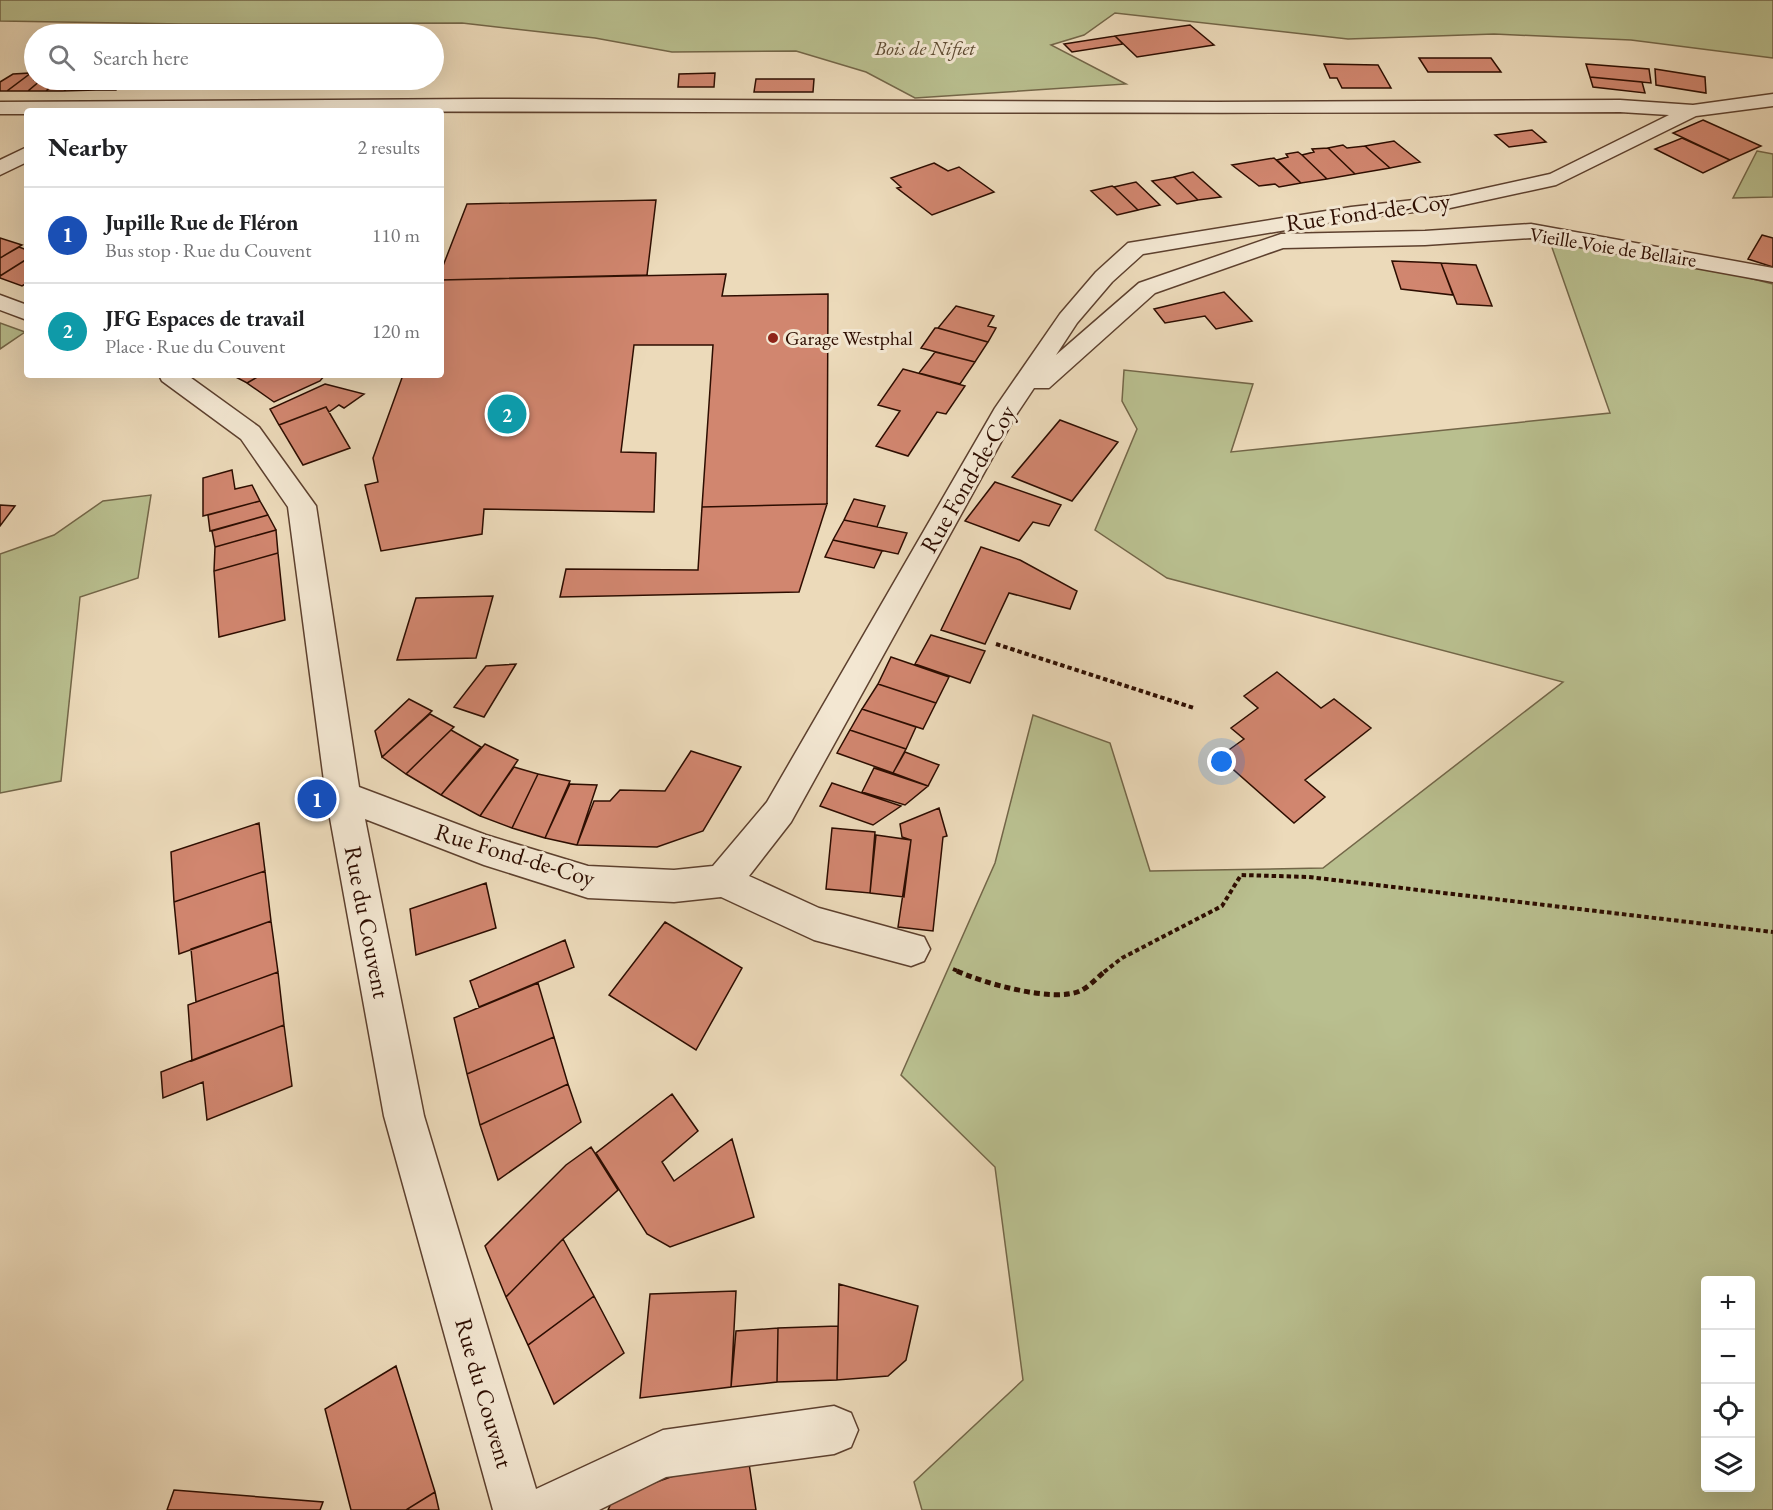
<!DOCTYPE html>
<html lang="en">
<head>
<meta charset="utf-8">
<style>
	:root { --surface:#fff; --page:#f6f6f6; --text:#202124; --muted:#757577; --line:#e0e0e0; --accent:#8f2418 }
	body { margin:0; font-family:"EB Garamond",serif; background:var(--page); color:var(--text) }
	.controls { position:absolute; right:18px; bottom:18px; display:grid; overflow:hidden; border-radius:6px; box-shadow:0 6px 24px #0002 }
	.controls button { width:54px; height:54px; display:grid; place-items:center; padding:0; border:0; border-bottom:2px solid var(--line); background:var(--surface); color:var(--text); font:30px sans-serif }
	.you { position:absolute; left:1222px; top:762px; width:21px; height:21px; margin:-15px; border:4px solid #fff; border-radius:50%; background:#1a73e8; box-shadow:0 0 0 9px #1a73e833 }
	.badge { display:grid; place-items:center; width:39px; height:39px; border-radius:50%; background:var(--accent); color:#fff; font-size:20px; font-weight:700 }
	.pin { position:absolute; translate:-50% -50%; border:3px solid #fff; box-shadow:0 2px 6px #0006 }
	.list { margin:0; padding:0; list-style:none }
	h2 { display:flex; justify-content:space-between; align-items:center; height:78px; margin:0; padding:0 24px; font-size:26px }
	h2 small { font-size:20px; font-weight:400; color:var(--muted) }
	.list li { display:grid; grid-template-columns:39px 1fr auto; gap:18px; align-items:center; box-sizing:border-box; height:96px; padding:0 24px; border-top:2px solid var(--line) }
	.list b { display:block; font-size:22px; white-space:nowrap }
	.list p { margin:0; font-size:20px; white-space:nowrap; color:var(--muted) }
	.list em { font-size:20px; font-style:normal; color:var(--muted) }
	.icon { flex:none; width:33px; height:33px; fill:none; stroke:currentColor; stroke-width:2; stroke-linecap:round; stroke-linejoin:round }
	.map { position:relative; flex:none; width:1773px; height:1510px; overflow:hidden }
	.search { position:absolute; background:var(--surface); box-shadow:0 6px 24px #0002; left:24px; top:24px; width:420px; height:66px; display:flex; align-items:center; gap:15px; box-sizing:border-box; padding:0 21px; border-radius:33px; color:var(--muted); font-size:22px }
	.panel { position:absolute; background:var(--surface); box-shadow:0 6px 24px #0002; left:24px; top:108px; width:420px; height:270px; border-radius:6px }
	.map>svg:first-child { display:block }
	.green { fill:#b9bf8f; stroke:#736648; stroke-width:1.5; fill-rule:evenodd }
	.building { fill:#d1866f; stroke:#2d0d00; stroke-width:1.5 }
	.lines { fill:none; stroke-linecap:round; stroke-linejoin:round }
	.minor-casing { stroke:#5d402e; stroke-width:3 }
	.path-far1 { stroke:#2d0d00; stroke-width:4; stroke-dasharray:4.5 3; stroke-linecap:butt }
	.path { stroke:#2d0d00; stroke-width:5; stroke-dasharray:6 4; stroke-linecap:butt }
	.minor { fill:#f3e7d2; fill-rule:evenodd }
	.poi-dot { fill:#8f2418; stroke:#f3e7d2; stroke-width:2 }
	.labels { text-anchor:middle; stroke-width:6; stroke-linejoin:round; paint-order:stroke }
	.far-park-label { font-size:20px; font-style:italic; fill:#5e4b32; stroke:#f3e7d2 }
	.far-street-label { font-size:20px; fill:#2d0d00; stroke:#f3e7d2 }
	.far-poi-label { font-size:20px; fill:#2d0d00; stroke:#f3e7d2; text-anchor:start }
	.street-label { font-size:24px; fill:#2d0d00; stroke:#f3e7d2 }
</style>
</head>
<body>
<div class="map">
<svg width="1773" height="1510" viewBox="0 0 1773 1510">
	<rect width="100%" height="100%" fill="#ecdaba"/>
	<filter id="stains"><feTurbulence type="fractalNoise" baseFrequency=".00333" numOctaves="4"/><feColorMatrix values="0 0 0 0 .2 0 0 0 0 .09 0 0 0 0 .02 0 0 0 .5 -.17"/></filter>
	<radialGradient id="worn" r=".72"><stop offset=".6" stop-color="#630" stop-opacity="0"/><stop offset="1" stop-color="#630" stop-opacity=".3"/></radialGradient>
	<path class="green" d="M0 0H1773V58L1631 40 1494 34 1348 39 1115 13 1084 35 1051 45 1126 84 915 98 866 72 796 51 672 52 595 38 462 23 183 24 0 21Z
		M1757 151 1773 154V197L1733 198Z
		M1549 239 1693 264 1773 284V1510H922L914 1482 1023 1380 995 1167 901 1075 995 863 1033 715 1110 743 1150 871 1323 868 1563 682 1167 578 1095 530 1137 429 1122 401 1124 370 1253 384 1231 452 1610 413ZM1706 1280H1750V1488H1706Z
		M0 323 25 332 0 349Z
		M151 495 138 578 80 597 61 781 0 793V554L54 535 103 501Z"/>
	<path class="building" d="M1190 25 1214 45 1137 57 1115 36Z
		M250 27H359L355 34H244Z
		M1115 36 1123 44 1072 52 1064 44Z
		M1419 58H1491L1501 72H1428Z
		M1324 64 1378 65 1391 88H1342L1337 78H1330Z
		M1586 64 1649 69 1651 83 1590 77Z
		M1655 69 1705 77 1706 93 1656 85Z
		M31 73H34V80H41L28 91H7Z
		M31 73 7 91H0V82L13 74Z
		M715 73 714 87H678L679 74Z
		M1590 77 1642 82 1645 93 1593 87Z
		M756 79H814L813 92H754Z
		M41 80H58L46 91H28Z
		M58 80H76L64 91H46Z
		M76 80H107L96 90 64 91Z
		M107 80H126L116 90H96Z
		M209 80H280L278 82H207Z
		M1703 120 1761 146 1730 160 1673 133Z
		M1532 130 1546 142 1509 147 1495 135Z
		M1682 138 1730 160 1703 173 1655 149Z
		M1394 141 1420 162 1390 168 1365 146Z
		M1343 145 1347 148 1365 146 1390 168 1355 174 1328 148Z
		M1328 148 1355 174 1327 179 1302 155 1314 152 1312 149Z
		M1298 152 1302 155 1327 179 1301 183 1277 160 1288 157 1286 154Z
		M1274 158 1301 183 1279 187 1275 184 1259 186 1232 165Z
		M934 163 948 171 959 167 994 192 932 215 897 188 901 187 891 178Z
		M1193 172 1221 197 1198 200 1174 177Z
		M1174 177 1198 200 1177 204 1152 181Z
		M1136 182 1160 205 1138 210 1114 187Z
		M1112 186 1114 187 1138 210 1117 215 1091 191Z
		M656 200 647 275 441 280V271L467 204Z
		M1762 235 1773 238V267L1748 259Z
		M0 238 22 245 0 258Z
		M19 247 27 250V259L0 276V258Z
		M27 259V283L22 286 0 278V276Z
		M1392 261 1441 263 1453 295 1401 289Z
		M1441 263 1476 265 1492 306 1457 304Z
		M726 274 722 296 828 294 827 504 702 507 713 345H634L621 452 656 453 654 512 484 509 482 534 381 551 365 485 378 482 373 458 403 375H441V280Z
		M1224 292 1252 321 1216 329 1205 316 1165 323 1154 309Z
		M956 306 994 316 988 326 996 328 988 342 938 328Z
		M935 328H938L988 342 975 362 921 348Z
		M935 352 975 362 960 384 919 373Z
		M903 369 965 386 946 414 937 412 908 456 876 446 900 411 878 405Z
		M232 375H261L247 383Z
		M261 375H325L320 381 274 402 247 383Z
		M325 384 364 394 344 408 339 405 329 412 326 407 279 425 270 409Z
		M326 407 350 448 303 465 279 425Z
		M1060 420 1118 442 1072 501 1012 477Z
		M232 470 235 489 252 485 260 501 203 516V478Z
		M995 482 1061 505 1049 526 1033 522 1019 541 965 521Z
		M854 499 885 506 877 527 844 520Z
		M260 501 268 515 210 531 208 515Z
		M827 504 799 592 560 597 566 569 698 570 702 507Z
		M0 505 15 506 0 526Z
		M268 515 276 530 215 547 212 531Z
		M844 520 907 533 898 554 833 540Z
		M276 530 278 553 214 571 215 547Z
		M833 540 882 551 874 568 825 557Z
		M981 547 1020 560 1077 591 1070 609 1009 593 985 644 941 630Z
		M278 553 285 620 219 637 214 571Z
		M493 596 476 658 397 660 416 598Z
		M931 635 985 651 970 683 915 664Z
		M891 657 949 677 936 703 878 684Z
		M516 664 484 717 454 707 486 666Z
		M1277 672 1321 708 1334 699 1371 728 1305 780 1325 797 1294 823 1219 757 1244 739 1231 728 1258 708 1244 696Z
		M878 684 936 703 923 729 862 709Z
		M409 699 432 711 382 757 375 731Z
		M862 709 916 727 906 749 850 730Z
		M430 714 454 727 406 774 382 757Z
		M451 730 481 747 441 795 406 774Z
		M850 730 906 749 893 773 837 753Z
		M485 744 518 760 480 816 441 795Z
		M691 751 741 767 703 831 657 847 577 845 594 801H610L620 790 665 791Z
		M905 752 939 765 928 786 893 773Z
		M514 767 538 774 512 828 480 816Z
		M874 768 928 786 905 805 862 792Z
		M538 774 570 781 545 838 512 828Z
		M832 783 901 806 873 825 820 806Z
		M570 784 597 785 577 845 545 838Z
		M939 808 947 836 943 837 933 931 898 927 911 840 902 837 900 824Z
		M259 823 265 871 174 902 171 852Z
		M832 828 875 832 870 893 826 889Z
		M876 835 911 840 904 897 870 893Z
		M265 871 271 921 179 954 174 902Z
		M486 883 496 928 416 955 410 909Z
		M271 921 278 972 196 1002 191 949Z
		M665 922 742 968 696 1050 609 995Z
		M565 940 574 967 479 1007 470 981Z
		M278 972 284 1025 192 1061 188 1005Z
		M538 983 554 1037 467 1074 454 1018Z
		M284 1025 292 1086 207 1120 203 1082 163 1098 161 1072Z
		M554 1037 568 1084 480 1125 467 1074Z
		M568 1084 581 1122 498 1180 480 1125Z
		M672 1094 698 1131 662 1162 674 1181 732 1139 754 1217 670 1247 647 1234 596 1153Z
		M591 1147 618 1190 563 1239 506 1297 485 1246 566 1165Z
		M563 1239 594 1296 528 1345 506 1297Z
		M839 1284 918 1306 906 1360 888 1376 837 1380Z
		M736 1291 731 1387 640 1398 650 1294Z
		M594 1296 624 1353 554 1404 528 1345Z
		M838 1326 837 1380 777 1382 778 1328Z
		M778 1328 777 1382 731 1387 736 1331Z
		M396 1366 435 1492 406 1510H351L325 1409Z
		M747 1450 756 1510H608L614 1497Z
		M174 1490 323 1502 320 1510H167Z
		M435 1492 439 1510H406Z"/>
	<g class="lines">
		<g class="minor-casing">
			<path id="minor" d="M1773 94V106L1696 116 1556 185 1450 208 1351 219 1143 254 1112 282 1077 323 1056 355 1139 283 1281 234 1425 231 1531 224 1773 268V282L1531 238 1425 245 1283 248 1155 293 1049 388H1034L1016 415 791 822 749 876 819 908 924 937 930 949 924 961 911 966 814 940 721 897 674 902 588 898 484 865 365 819 424 1116 536 1489 663 1430 834 1406 851 1413 858 1430 851 1447 834 1454 666 1477 599 1510H493L384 1116 326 796 288 507 241 439 162 381 159 375H187L259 427 316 506 359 787 486 835 588 866 674 870 713 866 767 802 995 408 1060 314 1096 272 1128 243 1351 207 1450 196 1550 174 1669 115 1620 112C1089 114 558 111 27 111V114H0V102L480 99 1216 102 1620 100 1693 105Z
				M27 147V162L0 175V160Z
				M0 295 27 305V320L0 310Z"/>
		</g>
		<path class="path-far1" d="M996 644 1194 708
			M953 969 960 972
			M1104 972 1122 958 1222 906 1241 875 1309 877 1773 932"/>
		<path class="path" d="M957 971C983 983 1053 1003 1080 991 1089 987 1098 977 1105 971"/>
		<use href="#minor" class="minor"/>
	</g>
	<circle class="poi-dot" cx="773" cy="338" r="6"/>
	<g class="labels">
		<g class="far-park-label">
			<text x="925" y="55">Bois de Nifiet</text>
		</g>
		<g class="far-street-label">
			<text transform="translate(1613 247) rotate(9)" y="7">Vieille Voie de Bellaire</text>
		</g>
		<g class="far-poi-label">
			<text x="785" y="345">Garage Westphal</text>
		</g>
		<g class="street-label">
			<text transform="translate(1368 212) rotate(-8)" y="8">Rue Fond-de-Coy</text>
			<text transform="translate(968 479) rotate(-60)" y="8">Rue Fond-de-Coy</text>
			<text transform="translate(515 855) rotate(17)" y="8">Rue Fond-de-Coy</text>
			<text transform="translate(367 922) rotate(79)" y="8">Rue du Couvent</text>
			<text transform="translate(484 1393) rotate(74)" y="8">Rue du Couvent</text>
		</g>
	</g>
	<rect width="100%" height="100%" filter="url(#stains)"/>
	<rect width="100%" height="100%" fill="url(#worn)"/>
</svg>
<div class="controls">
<button>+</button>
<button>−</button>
<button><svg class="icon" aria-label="locate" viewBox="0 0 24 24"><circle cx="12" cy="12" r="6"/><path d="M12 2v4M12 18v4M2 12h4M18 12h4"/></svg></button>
<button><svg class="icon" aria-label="layers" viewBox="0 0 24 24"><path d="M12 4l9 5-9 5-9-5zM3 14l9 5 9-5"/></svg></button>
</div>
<div class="you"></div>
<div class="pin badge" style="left:317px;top:799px;background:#1a4fb4">1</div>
<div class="pin badge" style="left:507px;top:414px;background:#0f9aa8">2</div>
<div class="search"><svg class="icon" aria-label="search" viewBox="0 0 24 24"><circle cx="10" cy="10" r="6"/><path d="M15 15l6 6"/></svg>Search here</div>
<section class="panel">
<h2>Nearby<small>2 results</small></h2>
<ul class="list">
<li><span class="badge" style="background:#1a4fb4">1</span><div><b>Jupille Rue de Fléron</b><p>Bus stop · Rue du Couvent</p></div><em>110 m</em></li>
<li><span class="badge" style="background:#0f9aa8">2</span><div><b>JFG Espaces de travail</b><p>Place · Rue du Couvent</p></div><em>120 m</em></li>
</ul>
</section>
</div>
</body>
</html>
